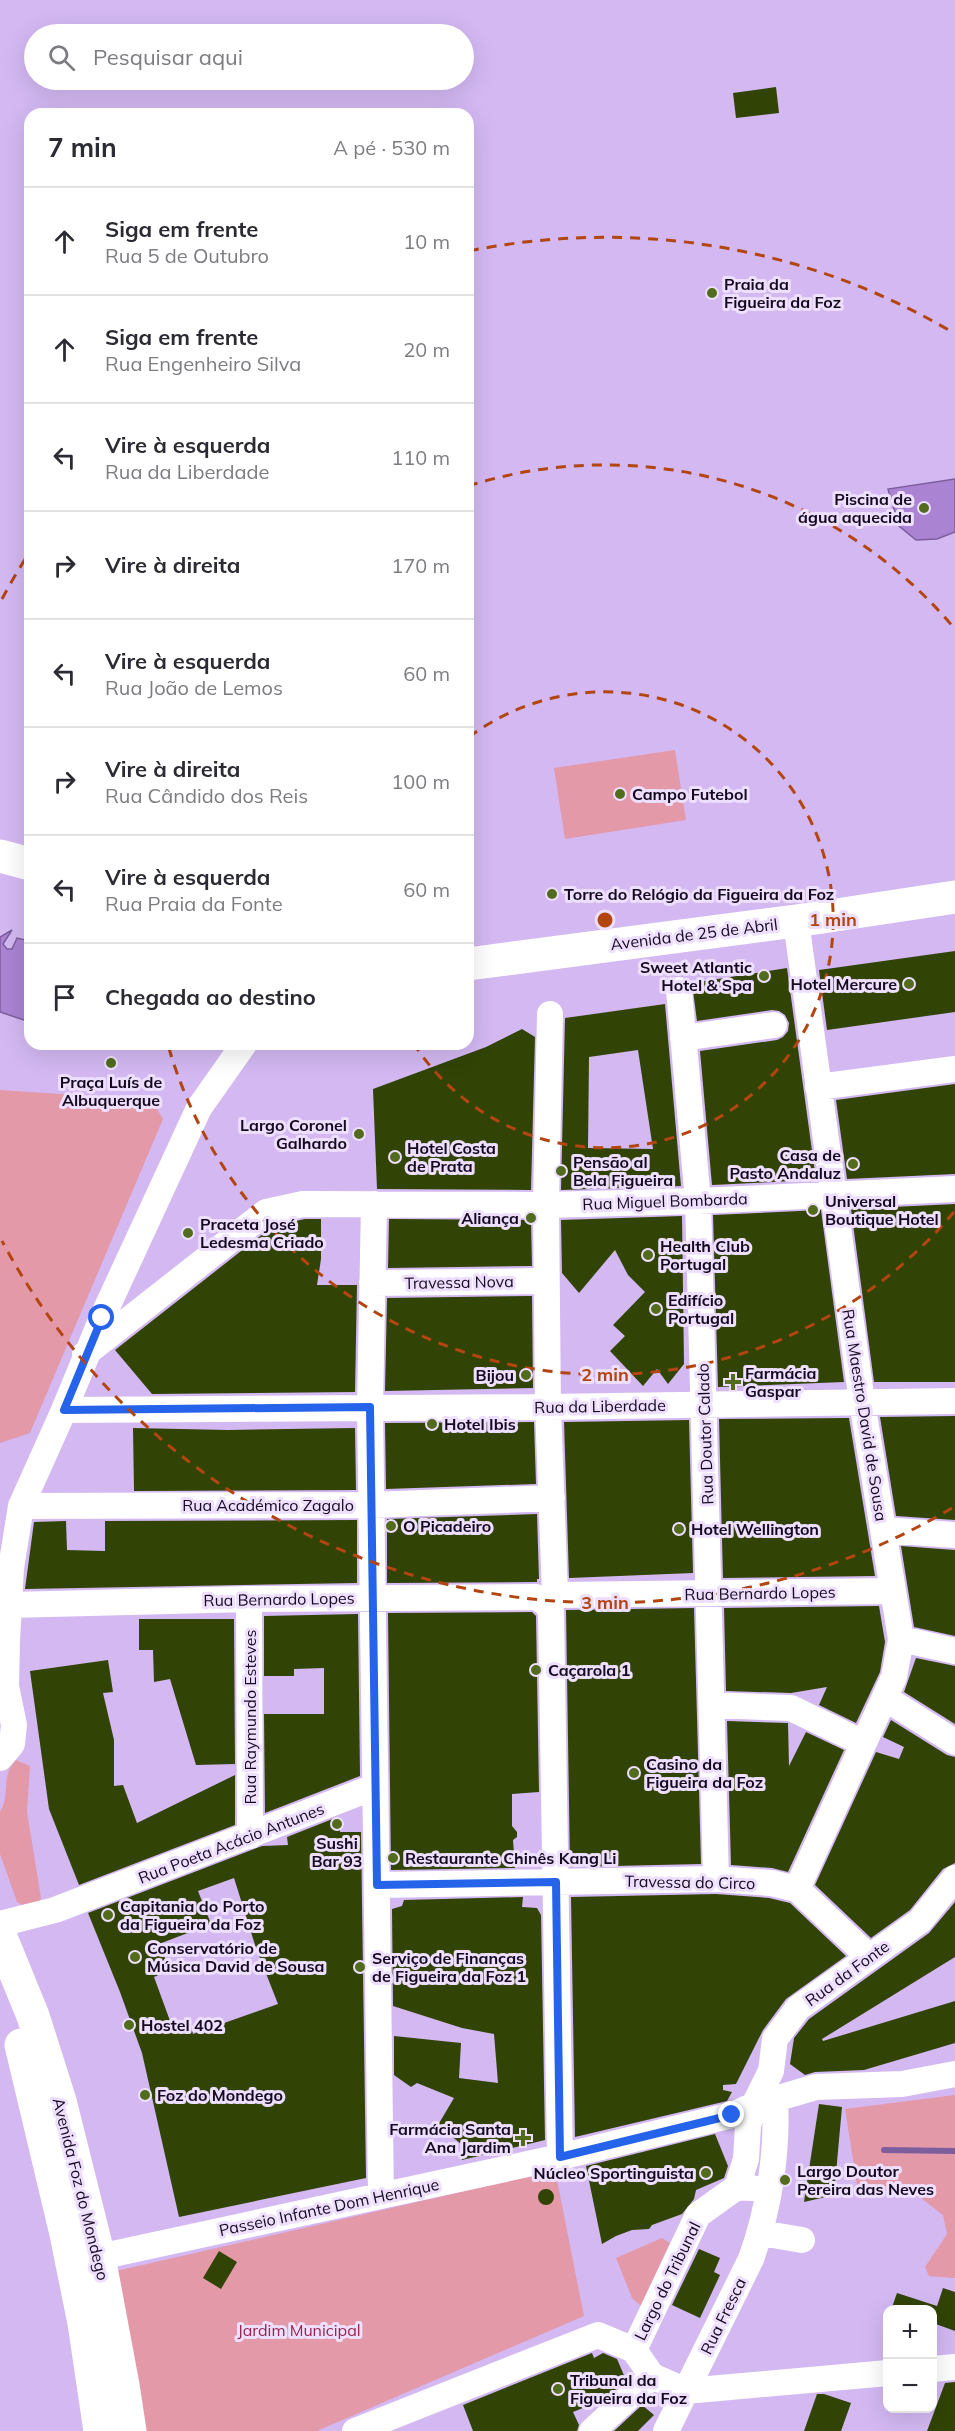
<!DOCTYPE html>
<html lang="pt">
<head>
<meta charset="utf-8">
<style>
	:root { --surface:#fff; --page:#f7f7f7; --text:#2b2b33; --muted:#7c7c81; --line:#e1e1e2 }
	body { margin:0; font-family:Mulish,sans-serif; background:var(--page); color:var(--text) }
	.controls { position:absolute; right:18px; bottom:18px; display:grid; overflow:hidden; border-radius:12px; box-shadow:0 6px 24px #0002 }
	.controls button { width:54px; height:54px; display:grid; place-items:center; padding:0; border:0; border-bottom:2px solid var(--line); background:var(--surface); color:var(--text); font:30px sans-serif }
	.stop { position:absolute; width:18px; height:18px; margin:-14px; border:4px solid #2563eb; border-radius:50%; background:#fff }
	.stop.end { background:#2563eb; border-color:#fff; box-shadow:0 2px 6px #0008 }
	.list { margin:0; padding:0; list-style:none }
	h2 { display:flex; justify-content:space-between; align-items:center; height:78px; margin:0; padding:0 24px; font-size:26px }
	h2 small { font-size:20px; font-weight:400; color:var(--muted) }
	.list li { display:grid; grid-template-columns:39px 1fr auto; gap:18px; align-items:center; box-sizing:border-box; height:108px; padding:0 24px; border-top:2px solid var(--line) }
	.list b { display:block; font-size:22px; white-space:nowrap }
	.list p { margin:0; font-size:20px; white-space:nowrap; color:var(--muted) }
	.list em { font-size:20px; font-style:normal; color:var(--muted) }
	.icon { flex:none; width:33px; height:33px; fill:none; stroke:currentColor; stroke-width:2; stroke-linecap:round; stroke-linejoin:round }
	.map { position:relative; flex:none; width:955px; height:2431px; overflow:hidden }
	.search { position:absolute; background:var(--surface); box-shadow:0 6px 24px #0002; left:24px; top:24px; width:450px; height:66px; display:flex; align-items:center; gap:15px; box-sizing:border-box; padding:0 21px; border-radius:33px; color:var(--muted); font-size:22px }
	.panel { position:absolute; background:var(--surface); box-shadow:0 6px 24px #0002; left:24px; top:108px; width:450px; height:942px; border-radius:18px }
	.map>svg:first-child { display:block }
	.green { fill:#e499a9 }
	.water { fill:#aa83d3; stroke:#7d5e9d; stroke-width:1.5 }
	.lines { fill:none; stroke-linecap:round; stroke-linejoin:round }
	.stream { stroke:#7d5e9d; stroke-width:6 }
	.building { fill:#314305; fill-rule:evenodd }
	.minor { stroke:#fff; stroke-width:26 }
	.major { stroke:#fff; stroke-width:33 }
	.route { stroke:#2563eb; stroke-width:8 }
	.ring { fill:none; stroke:#b34510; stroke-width:3; stroke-dasharray:10 8 }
	.poi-dot { fill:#526b1d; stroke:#eddffd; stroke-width:2 }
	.labels { text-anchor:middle; stroke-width:6; stroke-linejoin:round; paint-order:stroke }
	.poi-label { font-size:16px; font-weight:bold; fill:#14091e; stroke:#eddffd; text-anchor:start }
	.street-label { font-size:16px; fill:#14091e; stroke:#eddffd }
	.park-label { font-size:16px; fill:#98254b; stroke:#eddffd }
	.centre { fill:#b34510; stroke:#eddffd; stroke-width:3 }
	.ring-label { font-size:18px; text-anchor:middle; font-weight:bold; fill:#b34510; stroke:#eddffd; stroke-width:6; stroke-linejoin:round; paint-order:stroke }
</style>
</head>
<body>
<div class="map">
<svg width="955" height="2431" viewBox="0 0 955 2431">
	<rect width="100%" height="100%" fill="#d3b8f2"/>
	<path class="green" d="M675 750 686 820 565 839 554 768Z
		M0 1090 152 1100 163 1119 30 1433 0 1443Z
		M16 1760 30 1766 27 1812 41 1898 40 1901 22 1905 17 1902 0 1854V1812C11 1793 0 1777 16 1760Z
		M955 2095V2278L929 2276 925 2267 947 2234 943 2215 921 2198 857 2185 845 2109Z
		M544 2173 557 2180 584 2316 317 2431H139L112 2272Z
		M662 2238 670 2243 641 2306 632 2298 616 2258Z"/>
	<path class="water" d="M955 479V532L937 539 916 540 899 526 888 489Z
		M12 930 3 944 7 949H12L17 938 30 941V1022L0 1012V937Z"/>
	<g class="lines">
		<path class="stream" d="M884 2150 955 2151"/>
	</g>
	<path class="building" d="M776 87 779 113 736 118 733 93Z
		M955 951V1012L827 1030 819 970Z
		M787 968 816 1180 712 1185 700 1051 777 1040 783 1037 788 1031 789 1023 785 1015 779 1011 772 1010 697 1021 692 983Z
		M665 1004 681 1186 561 1190 565 1018ZM638 1050 653 1149 588 1148 589 1057Z
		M522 1029 535 1037 531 1190 377 1189 373 1089 486 1047Z
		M955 1084V1174L847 1179 836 1100Z
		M955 1204V1382H874L851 1209Z
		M821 1210 844 1382 718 1387 713 1215Z
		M682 1216 684 1364 668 1384 657 1369 643 1386 610 1351 625 1336 613 1325 645 1292 628 1275 615 1250 579 1293 562 1273 561 1220Z
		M305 1219H321V1259L317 1285H357L355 1392 152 1394 115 1350 273 1226Z
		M389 1219 531 1220 532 1266 388 1268Z
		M532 1296 533 1388 385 1391 387 1298Z
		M955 1416V1520L896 1516 880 1417Z
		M849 1418 875 1576 723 1578 719 1419Z
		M689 1420 693 1573 569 1578 564 1422Z
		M534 1422 536 1484 386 1489 385 1423Z
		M133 1428 228 1430 355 1428 356 1490 134 1491Z
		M537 1514 539 1579H537V1582L387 1583V1519Z
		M357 1520V1583L25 1589 34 1522 66 1521 67 1550 105 1551V1521Z
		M901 1546 955 1550V1636L914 1627Z
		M879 1606 885 1642 880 1672 856 1723 819 1705 827 1687 791 1693 726 1691 724 1608Z
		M694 1608 701 1864 570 1867 566 1610Z
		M532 1612 536 1616 539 1792 512 1794V1826L517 1832V1837L513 1840 515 1868 391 1870 388 1613Z
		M358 1614 360 1776 265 1813 264 1714H324V1668L294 1669V1676H264V1616Z
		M139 1619H234L235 1764 196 1765 170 1679 154 1682 153 1650H139Z
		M916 1658 955 1666V1724L904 1692Z
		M108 1660 113 1692 103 1693 114 1740V1786L123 1785 137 1823 235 1775V1825L79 1885 49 1809 30 1671Z
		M891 1720 947 1755 955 1757V1863L943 1869 910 1910 871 1938 815 1885 876 1752 899 1759 904 1747 883 1737Z
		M727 1721 788 1723 789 1766 806 1732 844 1750 788 1872 772 1868 731 1865Z
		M335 1818V1822H340V1832H361L366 2178 179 2217 142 2053 120 1992 88 1913 262 1846 288 1845 287 1837ZM234 1878 256 1948 278 2004 193 2034 189 2021 173 2029 154 1977 170 1970 159 1944 211 1924 198 1891Z
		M716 1894 769 1898 790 1903 846 1956 786 1999 763 2030 736 2084 723 2085V2090L732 2092 727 2101 575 2137 571 1897Z
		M523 1897 522 1907 537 1908 541 1915 545 2140 462 2160 461 2144 438 2125 454 2098 417 2083 411 2087 394 2075V2036L461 2043 459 2078 498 2083 494 2034 462 2028 393 2006 392 1909 402 1906 404 1900Z
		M955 1902V1957L822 2039 823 2041 955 2001V2043L864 2070 815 2072 805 2075 790 2064 794 2038 809 2019 929 1933Z
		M819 2104 842 2107 834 2195 804 2202Z
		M715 2134 728 2166 724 2178 696 2190 694 2199 682 2214 652 2225 649 2229 632 2230 616 2236 602 2244 586 2166Z
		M538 2197a8 8 0 1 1 16 0a8 8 0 1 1-16 0Z
		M699 2249 720 2258 714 2272 720 2275 700 2318 672 2305Z
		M219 2251 237 2262 221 2289 203 2278Z
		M943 2288 955 2292V2331L933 2323V2310H891L897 2293 937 2306Z
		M592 2353 594 2358 603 2353 617 2359 626 2380 605 2399 573 2412 579 2425 577 2431H473L463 2405Z
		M955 2382V2431H927L945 2383Z
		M817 2394H824L851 2403 841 2431H804Z
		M642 2405 654 2415 638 2431H614Z"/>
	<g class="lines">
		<path class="minor" d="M796 921 862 1402 901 1639 894 1677 797 1889
			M679 990 698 1201 716 1879
			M683 1038 774 1025
			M818 1087 955 1069
			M374 1204 370 1407 381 2196
			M372 1283 546 1281
			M85 1354 266 1212 303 1204 546 1205 698 1201 955 1189
			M64 1410 548 1407 955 1401
			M21 1506 371 1505 552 1498
			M883 1530 955 1535
			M555 1595 893 1591
			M249 1599 250 1836
			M546 1603 555 1595 548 1407 546 1205 550 1014
			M546 1603 551 1612 560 2157
			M10 1605 249 1599 536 1597 546 1603
			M901 1639 955 1651
			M885 1698 955 1742
			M712 1705 791 1708 863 1743
			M0 1758 12 1744 14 1725 6 1686 7 1641 11 1568 21 1506 64 1410 102 1318 199 1108 244 1044
			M377 1885 716 1879 771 1883 797 1889 868 1956
			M0 1924 55 1910 374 1787
			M737 2187 746 2159 748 2126 754 2105 771 2071 775 2039 798 2008 920 1921 955 1878
			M761 2233 802 2240
			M99 2257 560 2157 732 2115 754 2105 816 2087 902 2084 955 2074
			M634 2350 652 2376 686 2391 888 2373
			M634 2350 698 2215 737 2187 752 2188
			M932 2369 955 2367
			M355 2431 598 2335 634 2350
			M592 2431 652 2376
			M666 2431 751 2259C769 2209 778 2152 775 2099"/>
		<path class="major" d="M0 856 30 864
			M468 964 796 921 955 897
			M0 1935 33 2016 60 2101 99 2257 123 2385 130 2431
			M21 2045 66 2234 84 2323 100 2431"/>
	</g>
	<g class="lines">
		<path class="route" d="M102 1318 64 1410 370 1407 377 1885 556 1882 560 2157 732 2115"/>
	</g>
	<g class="ring">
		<path d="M469 737A228 228 0 1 1 414 1044"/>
		<path d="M954 1212A455 455 0 0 1 168 1045M468 486A455 455 0 0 1 954 628"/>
		<path d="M952 1508A683 683 0 0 1 2 1241M2 599A683 683 0 0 1 29 553M469 251A683 683 0 0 1 952 332"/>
	</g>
	<g class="poi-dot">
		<circle cx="712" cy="293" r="6"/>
		<circle cx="924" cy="508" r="6"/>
		<circle cx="620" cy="794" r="6"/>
		<circle cx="552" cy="894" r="6"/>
		<circle cx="764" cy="976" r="6"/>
		<circle cx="909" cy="984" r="6"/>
		<circle cx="111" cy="1063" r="6"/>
		<circle cx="359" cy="1134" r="6"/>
		<circle cx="395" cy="1157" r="6"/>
		<circle cx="853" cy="1164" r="6"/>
		<circle cx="561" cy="1171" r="6"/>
		<circle cx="813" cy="1210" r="6"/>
		<circle cx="531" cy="1218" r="6"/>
		<circle cx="188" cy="1233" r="6"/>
		<circle cx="648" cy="1255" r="6"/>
		<circle cx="656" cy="1309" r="6"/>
		<circle cx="526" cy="1375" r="6"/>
		<path d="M730 1373h6v6h6v6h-6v6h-6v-6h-6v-6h6z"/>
		<circle cx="432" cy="1424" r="6"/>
		<circle cx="391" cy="1526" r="6"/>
		<circle cx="679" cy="1529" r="6"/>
		<circle cx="536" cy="1670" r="6"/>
		<circle cx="634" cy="1773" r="6"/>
		<circle cx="337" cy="1824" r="6"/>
		<circle cx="393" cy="1858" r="6"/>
		<circle cx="108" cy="1915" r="6"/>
		<circle cx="135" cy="1957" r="6"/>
		<circle cx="360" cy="1967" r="6"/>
		<circle cx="129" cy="2025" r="6"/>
		<circle cx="145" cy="2095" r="6"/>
		<path d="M520 2129h6v6h6v6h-6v6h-6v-6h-6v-6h6z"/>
		<circle cx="706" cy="2173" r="6"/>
		<circle cx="785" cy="2180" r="6"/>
		<circle cx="558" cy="2389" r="6"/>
	</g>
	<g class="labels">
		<g class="poi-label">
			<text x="724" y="290">Praia da<tspan x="724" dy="18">Figueira da Foz</tspan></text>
			<text x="912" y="505" text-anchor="end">Piscina de<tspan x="912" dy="18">água aquecida</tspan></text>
			<text x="632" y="800">Campo Futebol</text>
			<text x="564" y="900">Torre do Relógio da Figueira da Foz</text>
			<text x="752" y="973" text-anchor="end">Sweet Atlantic<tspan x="752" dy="18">Hotel &amp; Spa</tspan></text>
			<text x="897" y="990" text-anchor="end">Hotel Mercure</text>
			<text x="111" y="1088" text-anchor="middle">Praça Luís de<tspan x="111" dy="18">Albuquerque</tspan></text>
			<text x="347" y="1131" text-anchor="end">Largo Coronel<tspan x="347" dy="18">Galhardo</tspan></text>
			<text x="407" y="1154">Hotel Costa<tspan x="407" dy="18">de Prata</tspan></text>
			<text x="841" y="1161" text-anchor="end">Casa de<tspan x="841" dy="18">Pasto Andaluz</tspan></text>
			<text x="573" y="1168">Pensão al<tspan x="573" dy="18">Bela Figueira</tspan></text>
			<text x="825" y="1207">Universal<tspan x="825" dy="18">Boutique Hotel</tspan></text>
			<text x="519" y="1224" text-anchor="end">Aliança</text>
			<text x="200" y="1230">Praceta José<tspan x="200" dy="18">Ledesma Criado</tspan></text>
			<text x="660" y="1252">Health Club<tspan x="660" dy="18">Portugal</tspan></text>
			<text x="668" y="1306">Edifício<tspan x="668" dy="18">Portugal</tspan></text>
			<text x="745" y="1379">Farmácia<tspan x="745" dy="18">Gaspar</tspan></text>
			<text x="514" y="1381" text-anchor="end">Bijou</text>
			<text x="444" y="1430">Hotel Ibis</text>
			<text x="403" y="1532">O Picadeiro</text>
			<text x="691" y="1535">Hotel Wellington</text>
			<text x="548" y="1676">Caçarola 1</text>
			<text x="646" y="1770">Casino da<tspan x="646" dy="18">Figueira da Foz</tspan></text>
			<text x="337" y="1849" text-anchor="middle">Sushi<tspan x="337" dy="18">Bar 93</tspan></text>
			<text x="405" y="1864">Restaurante Chinês Kang Li</text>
			<text x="120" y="1912">Capitania do Porto<tspan x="120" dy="18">da Figueira da Foz</tspan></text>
			<text x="147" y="1954">Conservatório de<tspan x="147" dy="18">Música David de Sousa</tspan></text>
			<text x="372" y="1964">Serviço de Finanças<tspan x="372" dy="18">de Figueira da Foz 1</tspan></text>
			<text x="141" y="2031">Hostel 402</text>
			<text x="157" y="2101">Foz do Mondego</text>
			<text x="511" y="2135" text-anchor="end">Farmácia Santa<tspan x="511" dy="18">Ana Jardim</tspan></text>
			<text x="797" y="2177">Largo Doutor<tspan x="797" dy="18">Pereira das Neves</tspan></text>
			<text x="694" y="2179" text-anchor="end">Núcleo Sportinguista</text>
			<text x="570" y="2386">Tribunal da<tspan x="570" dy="18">Figueira da Foz</tspan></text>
		</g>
		<g class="street-label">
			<text transform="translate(694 934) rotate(-7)" y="6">Avenida de 25 de Abril</text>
			<text transform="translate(665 1201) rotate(-2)" y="6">Rua Miguel Bombarda</text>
			<text transform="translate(459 1282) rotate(-1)" y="6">Travessa Nova</text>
			<text transform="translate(600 1406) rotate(-1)" y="6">Rua da Liberdade</text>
			<text transform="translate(865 1415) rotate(81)" y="6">Rua Maestro David de Sousa</text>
			<text transform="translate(705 1434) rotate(-92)" y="6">Rua Doutor Calado</text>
			<text x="268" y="1511">Rua Académico Zagalo</text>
			<text transform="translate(760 1593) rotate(-1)" y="6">Rua Bernardo Lopes</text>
			<text transform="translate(279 1599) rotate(-1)" y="6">Rua Bernardo Lopes</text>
			<text transform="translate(250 1717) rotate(-90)" y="6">Rua Raymundo Esteves</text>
			<text transform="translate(231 1843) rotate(-21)" y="6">Rua Poeta Acácio Antunes</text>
			<text transform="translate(690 1882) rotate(1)" y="6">Travessa do Circo</text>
			<text transform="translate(847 1973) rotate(-36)" y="6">Rua da Fonte</text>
			<text transform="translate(81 2189) rotate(76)" y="6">Avenida Foz do Mondego</text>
			<text transform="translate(329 2207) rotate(-12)" y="6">Passeio Infante Dom Henrique</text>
			<text transform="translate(667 2281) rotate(-64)" y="6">Largo do Tribunal</text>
			<text transform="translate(723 2316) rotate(-64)" y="6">Rua Fresca</text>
		</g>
		<g class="park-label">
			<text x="299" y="2336">Jardim Municipal</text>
		</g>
	</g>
	<circle cx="605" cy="920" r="9" class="centre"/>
	<g class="ring-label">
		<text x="833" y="926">1 min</text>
		<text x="605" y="1381">2 min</text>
		<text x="605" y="1609">3 min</text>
	</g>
</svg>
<div class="controls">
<button>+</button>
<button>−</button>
</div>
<div class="stop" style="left:102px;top:1318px"></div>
<div class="stop end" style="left:732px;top:2115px"></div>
<div class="search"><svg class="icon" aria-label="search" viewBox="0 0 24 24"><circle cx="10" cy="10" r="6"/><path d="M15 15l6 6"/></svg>Pesquisar aqui</div>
<section class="panel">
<h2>7 min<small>A pé · 530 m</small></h2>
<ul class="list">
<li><svg class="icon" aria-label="ahead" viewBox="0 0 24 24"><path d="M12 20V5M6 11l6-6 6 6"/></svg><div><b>Siga em frente</b><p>Rua 5 de Outubro</p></div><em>10 m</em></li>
<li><svg class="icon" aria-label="ahead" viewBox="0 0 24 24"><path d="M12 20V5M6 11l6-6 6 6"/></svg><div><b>Siga em frente</b><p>Rua Engenheiro Silva</p></div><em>20 m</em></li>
<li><svg class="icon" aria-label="left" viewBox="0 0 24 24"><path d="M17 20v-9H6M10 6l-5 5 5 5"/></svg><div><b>Vire à esquerda</b><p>Rua da Liberdade</p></div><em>110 m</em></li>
<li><svg class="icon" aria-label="right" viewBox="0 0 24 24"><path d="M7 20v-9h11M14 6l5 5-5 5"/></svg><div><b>Vire à direita</b></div><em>170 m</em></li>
<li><svg class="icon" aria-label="left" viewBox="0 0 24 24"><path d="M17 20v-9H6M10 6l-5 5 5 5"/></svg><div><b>Vire à esquerda</b><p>Rua João de Lemos</p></div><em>60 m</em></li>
<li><svg class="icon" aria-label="right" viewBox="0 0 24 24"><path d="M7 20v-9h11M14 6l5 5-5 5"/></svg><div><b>Vire à direita</b><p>Rua Cândido dos Reis</p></div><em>100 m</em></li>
<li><svg class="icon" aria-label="left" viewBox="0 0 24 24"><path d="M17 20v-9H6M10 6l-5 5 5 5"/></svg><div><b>Vire à esquerda</b><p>Rua Praia da Fonte</p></div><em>60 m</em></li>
<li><svg class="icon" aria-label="arrive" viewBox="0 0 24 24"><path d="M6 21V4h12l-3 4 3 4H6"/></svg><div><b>Chegada ao destino</b></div></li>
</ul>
</section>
</div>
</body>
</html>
